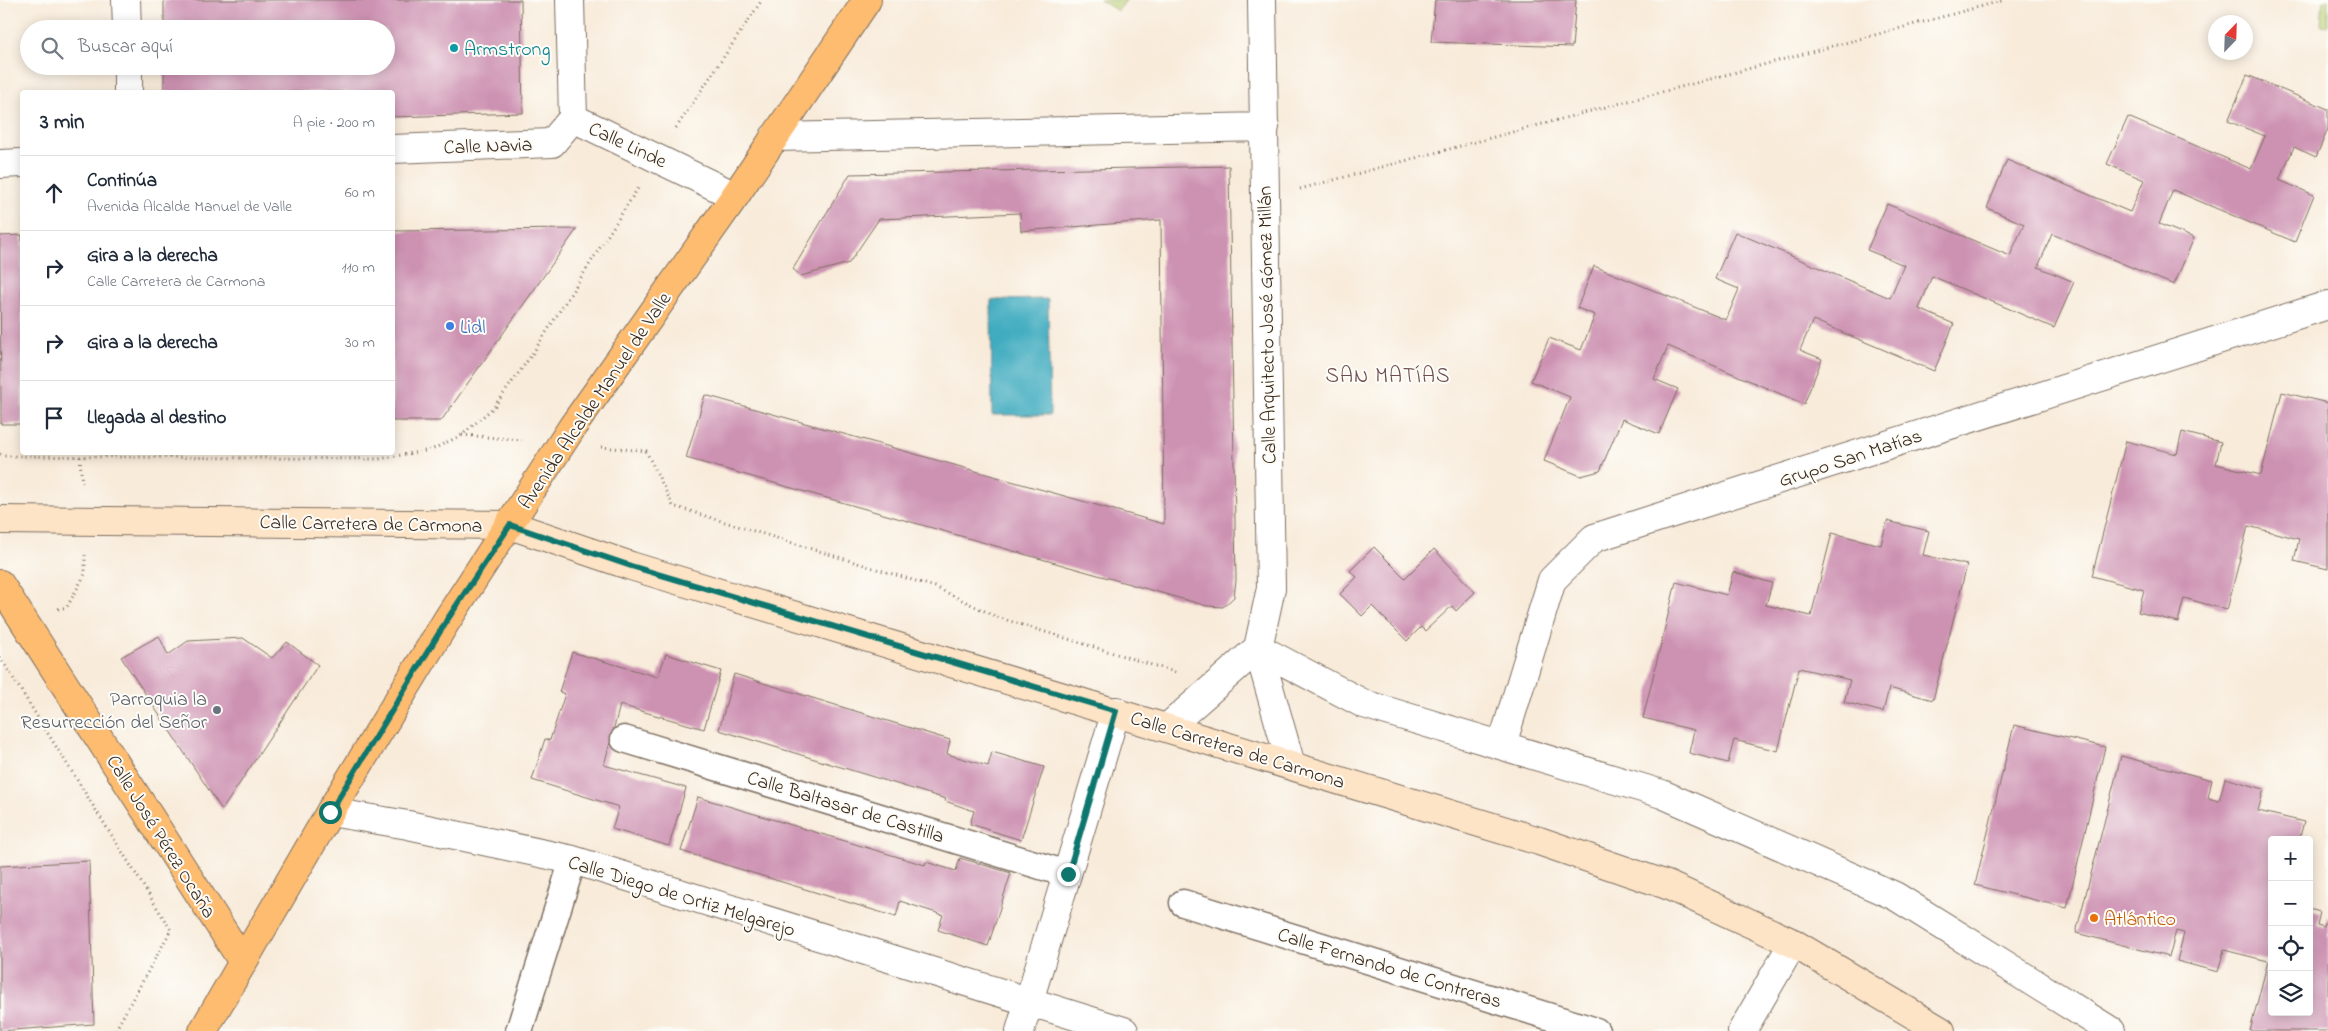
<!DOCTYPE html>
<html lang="es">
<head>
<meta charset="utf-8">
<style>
	:root { --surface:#fff; --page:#f6f6f7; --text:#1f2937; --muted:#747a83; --line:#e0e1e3 }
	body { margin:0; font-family:"Indie Flower",sans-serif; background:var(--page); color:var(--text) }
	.controls { position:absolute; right:15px; bottom:15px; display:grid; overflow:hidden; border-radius:5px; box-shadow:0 2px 12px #0003 }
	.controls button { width:45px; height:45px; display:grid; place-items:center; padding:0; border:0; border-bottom:1px solid var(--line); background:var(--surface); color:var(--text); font:25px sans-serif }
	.compass { position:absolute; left:2208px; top:15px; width:45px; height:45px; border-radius:50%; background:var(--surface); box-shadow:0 2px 12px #0003; rotate:23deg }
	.stop { position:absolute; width:15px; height:15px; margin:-11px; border:4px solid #0f766e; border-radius:50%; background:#fff }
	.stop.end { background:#0f766e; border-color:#fff; box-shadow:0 1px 5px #0008 }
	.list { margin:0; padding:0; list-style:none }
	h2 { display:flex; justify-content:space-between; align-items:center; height:65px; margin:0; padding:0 20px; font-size:21px }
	h2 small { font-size:16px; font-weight:400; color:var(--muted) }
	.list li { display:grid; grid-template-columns:32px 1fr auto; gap:15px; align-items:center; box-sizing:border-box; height:75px; padding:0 20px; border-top:1px solid var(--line) }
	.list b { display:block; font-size:19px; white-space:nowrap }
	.list p { margin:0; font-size:16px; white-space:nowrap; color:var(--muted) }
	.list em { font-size:16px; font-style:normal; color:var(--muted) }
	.icon { flex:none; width:28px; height:28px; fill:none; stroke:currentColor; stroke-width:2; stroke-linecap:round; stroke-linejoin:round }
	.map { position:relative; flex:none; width:2328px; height:1031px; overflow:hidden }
	.search { position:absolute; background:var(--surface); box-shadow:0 2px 12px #0003; left:20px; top:20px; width:375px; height:55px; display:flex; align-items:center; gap:12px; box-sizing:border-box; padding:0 18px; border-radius:28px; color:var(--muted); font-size:19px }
	.panel { position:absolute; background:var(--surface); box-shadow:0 2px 12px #0003; left:20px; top:90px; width:375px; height:365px; border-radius:5px }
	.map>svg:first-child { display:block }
	.green { fill:#bbd176; stroke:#7b7e4a }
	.water { fill:#41acc0; stroke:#3e6b6f }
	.building { fill:#cd92b2 }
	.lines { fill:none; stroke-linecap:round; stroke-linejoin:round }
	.pedestrian-casing { stroke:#7d6e60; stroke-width:29 }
	.minor-casing { stroke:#7d6e60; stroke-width:30 }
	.secondary-casing { stroke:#7d6e60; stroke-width:30 }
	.primary-casing { stroke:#7d6e60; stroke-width:30 }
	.path { stroke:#7d6e60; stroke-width:3; stroke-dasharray:1 4; stroke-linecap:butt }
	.pedestrian { stroke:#fff; stroke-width:26 }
	.minor { stroke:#fff; stroke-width:28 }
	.secondary { stroke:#fee4c6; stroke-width:28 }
	.primary { stroke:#fdbc70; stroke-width:28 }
	.route { stroke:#0f766e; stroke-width:6 }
	.culture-dot { fill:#0f9aa8; stroke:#fdfcf7; stroke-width:2 }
	.shop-dot { fill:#3f7fe0; stroke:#fdfcf7; stroke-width:2 }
	.worship-dot { fill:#6b7280; stroke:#fdfcf7; stroke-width:2 }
	.food-dot { fill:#e8710a; stroke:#fdfcf7; stroke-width:2 }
	.labels { text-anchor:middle; stroke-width:4; stroke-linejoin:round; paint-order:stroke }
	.culture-label { font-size:20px; fill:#0d838f; stroke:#fdfcf7; text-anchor:start }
	.street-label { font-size:20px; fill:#3b2a1e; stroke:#fdfcf7 }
	.shop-label { font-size:20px; fill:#366cbe; stroke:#fdfcf7; text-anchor:start }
	.worship-label { font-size:20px; fill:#5b616d; stroke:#fdfcf7; text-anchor:end }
	.food-label { font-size:20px; fill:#c56008; stroke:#fdfcf7; text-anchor:start }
	.neighbourhood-label { font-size:21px; letter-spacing:1px; fill:#6e4e52; stroke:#fdfcf7 }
</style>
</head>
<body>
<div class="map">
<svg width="2328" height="1031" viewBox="0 0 2328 1031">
	<rect width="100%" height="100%" fill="#fdfcf7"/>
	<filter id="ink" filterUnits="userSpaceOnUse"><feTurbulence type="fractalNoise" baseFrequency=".02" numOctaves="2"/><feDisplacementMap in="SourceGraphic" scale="10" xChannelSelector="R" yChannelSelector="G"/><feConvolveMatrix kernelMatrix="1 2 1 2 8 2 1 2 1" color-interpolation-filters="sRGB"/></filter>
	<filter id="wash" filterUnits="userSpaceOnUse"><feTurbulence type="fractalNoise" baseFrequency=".0096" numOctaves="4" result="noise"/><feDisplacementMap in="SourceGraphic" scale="20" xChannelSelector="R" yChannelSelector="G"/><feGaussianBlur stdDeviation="1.12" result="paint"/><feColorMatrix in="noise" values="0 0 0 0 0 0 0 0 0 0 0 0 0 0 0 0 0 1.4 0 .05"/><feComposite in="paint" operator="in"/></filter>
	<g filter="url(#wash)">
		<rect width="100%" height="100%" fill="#f8ebda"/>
		<path class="green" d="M1100 0H1126L1118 11Z
			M2323 0H2328V26L2321 25Z"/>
		<path class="water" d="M1048 299 1050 415H992L991 300Z"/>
		<g id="blocks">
			<path class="building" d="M164 0H521L523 113 392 117V92H164V66H386V29H164Z
				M1435 0H1576L1572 47 1431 42Z
				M2247 75 2328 109V129L2316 157 2294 147 2279 180 2314 195 2295 242 2173 190 2159 224 2194 238 2174 285 2052 234 2038 267 2074 282 2054 328 1932 276 1919 309 1954 324 1934 371 1813 320 1800 350 1822 359 1804 404 1668 346 1654 379 1678 389 1659 434 1622 419 1600 471 1581 476 1544 461 1570 397 1531 381 1549 338 1581 350 1595 315 1577 308 1594 266 1726 320 1739 289 1715 279 1735 232 1890 298 1904 265 1867 250 1887 204 2010 256 2024 224 1987 208 2007 160 2130 212 2144 180 2107 164 2128 117 2251 169 2265 136 2228 121Z
				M1229 166 1236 580 1234 597 1223 607 1207 606 686 458 705 395 1164 524 1161 220 1021 231 1020 213 879 219 849 263 801 276 793 269 850 174Z
				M577 229 441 421H392V231Z
				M22 235V424H1L0 236Z
				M2282 392 2328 403V569L2294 561 2299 539 2248 526 2227 610 2184 598 2178 622 2138 612 2144 590 2092 576 2126 441 2177 454 2182 432 2221 442 2216 464 2261 475Z
				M1887 521 1929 531 1923 555 1967 565 1933 700 1889 688 1883 712 1844 702 1850 680 1799 668 1778 751 1734 740 1728 763 1689 753 1694 730 1643 718 1676 582 1727 595 1733 572 1772 583 1766 605 1811 616 1832 533 1881 545Z
				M1374 547 1405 578 1434 549 1475 592 1456 611 1452 606 1425 631 1421 627 1407 641 1372 606 1362 616 1340 594 1357 577 1350 571Z
				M159 636 168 655 188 641 243 638 272 658 287 642 318 665 222 810 121 657Z
				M572 652 658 677 666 654 721 671 704 729 620 705 604 765 686 788 669 846 612 829 619 807 532 780 545 739 550 740 565 694 559 692Z
				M734 674 950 740 947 754 988 766 992 752 1044 767 1021 840 970 824 974 811 945 801 946 799 719 730Z
				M2014 725 2105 747 2067 908 1975 885Z
				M2121 756 2212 780 2208 798 2219 801 2225 778 2264 789 2258 811 2304 822 2299 840H2272V1012H2309V909L2320 912 2317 925 2324 927 2328 914V1031H2250L2268 961 2224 950 2218 972 2177 961 2184 933 2176 931 2169 957 2076 933Z
				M698 797 925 865 926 862 956 871 960 858 1011 873 988 946 938 930 943 915 912 905 900 901 896 917 681 851Z
				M89 861 94 1024 0 1031V866Z"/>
		</g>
	</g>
	<g filter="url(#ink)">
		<use href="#blocks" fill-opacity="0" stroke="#7d6e60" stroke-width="1"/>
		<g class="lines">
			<g class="pedestrian-casing">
				<path id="pedestrian" d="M624 739 1067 874
					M1183 903 1596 1031
					M519 1031 573 860"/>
			</g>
			<g class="minor-casing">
				<path id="minor" d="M126 0 127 29
					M570 0 573 118
					M1262 0 1271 588 1258 648 1291 765
					M128 66V92
					M573 118 735 196
					M774 137 1265 127
					M392 149 552 143 573 118
					M0 164 22 163
					M1258 648 1364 704 1662 794 1895 896 2111 1031
					M1168 727 1258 648
					M1502 745 1552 580 1594 538 2328 305
					M330 812 408 825 573 860 1124 1031
					M1020 1031 1116 711
					M1742 1031 1793 943"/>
			</g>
			<g class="secondary-casing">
				<path id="secondary" d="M0 520 510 525 631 566 1539 841 1667 885 1793 943 1941 1031"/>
			</g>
			<g class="primary-casing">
				<path id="primary" d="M0 584 243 962
					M203 1031 330 812 447 620 573 426 735 196 867 0"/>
			</g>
			<path class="path" d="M676 128 762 0
				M1300 189 2005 0
				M462 435 522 440
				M601 447 646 451 673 506 935 587 997 617 1178 673
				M0 454 4 456 379 459 431 450 462 435 494 407 533 353 638 188
				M80 457 82 486
				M58 609 67 607 85 574V555
				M0 657 171 930 115 1031"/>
			<use href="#pedestrian" class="pedestrian"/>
			<use href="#minor" class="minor"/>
			<use href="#secondary" class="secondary"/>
			<use href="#primary" class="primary"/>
		</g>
	</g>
	<g class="lines" filter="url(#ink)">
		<path class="route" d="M330 812 447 620 510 525 631 566 1116 711 1068 874"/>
	</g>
	<circle class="culture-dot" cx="454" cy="48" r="5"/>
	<circle class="shop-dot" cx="450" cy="326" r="5"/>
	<circle class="worship-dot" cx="217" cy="710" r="5"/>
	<circle class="food-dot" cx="2094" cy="918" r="5"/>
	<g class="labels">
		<g class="culture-label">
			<text x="464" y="55">Armstrong</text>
		</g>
		<g class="street-label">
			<text transform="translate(628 144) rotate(25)" y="7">Calle Linde</text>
			<text transform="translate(488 145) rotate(-2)" y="7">Calle Navia</text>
			<text transform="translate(1266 325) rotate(-91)" y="7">Calle Arquitecto José Gómez Millán</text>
			<text transform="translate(594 400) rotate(-56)" y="7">Avenida Alcalde Manuel de Valle</text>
			<text transform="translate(1850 457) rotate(-18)" y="7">Grupo San Matías</text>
			<text transform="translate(371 523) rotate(1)" y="7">Calle Carretera de Carmona</text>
			<text transform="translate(1238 749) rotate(17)" y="7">Calle Carretera de Carmona</text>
			<text transform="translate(846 806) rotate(17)" y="7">Calle Baltasar de Castilla</text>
			<text transform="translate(162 836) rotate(58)" y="7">Calle José Pérez Ocaña</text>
			<text transform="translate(682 895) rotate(17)" y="7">Calle Diego de Ortiz Melgarejo</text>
			<text transform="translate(1390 967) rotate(17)" y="7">Calle Fernando de Contreras</text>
		</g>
		<g class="shop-label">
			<text x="460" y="333">Lidl</text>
		</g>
		<g class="worship-label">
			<text x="207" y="705">Parroquia la<tspan x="207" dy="23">Resurrección del Señor</tspan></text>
		</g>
		<g class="food-label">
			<text x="2104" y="925">Atlántico</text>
		</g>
		<g class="neighbourhood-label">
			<text x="1388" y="382">SAN MATÍAS</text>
		</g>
	</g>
</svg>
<div class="controls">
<button>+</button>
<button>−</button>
<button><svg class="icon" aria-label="locate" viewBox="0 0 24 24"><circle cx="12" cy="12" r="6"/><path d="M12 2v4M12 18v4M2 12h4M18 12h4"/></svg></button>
<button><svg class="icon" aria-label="layers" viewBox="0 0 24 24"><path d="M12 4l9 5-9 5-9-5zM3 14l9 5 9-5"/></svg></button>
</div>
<svg class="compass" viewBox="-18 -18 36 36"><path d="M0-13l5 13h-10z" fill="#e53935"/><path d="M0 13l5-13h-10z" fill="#747a83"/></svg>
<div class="stop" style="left:330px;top:812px"></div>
<div class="stop end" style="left:1068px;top:874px"></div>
<div class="search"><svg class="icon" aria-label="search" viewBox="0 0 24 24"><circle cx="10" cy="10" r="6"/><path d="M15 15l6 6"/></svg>Buscar aquí</div>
<section class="panel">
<h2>3 min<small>A pie · 200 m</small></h2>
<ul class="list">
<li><svg class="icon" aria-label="ahead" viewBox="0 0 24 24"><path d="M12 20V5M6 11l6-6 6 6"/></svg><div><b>Continúa</b><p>Avenida Alcalde Manuel de Valle</p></div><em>60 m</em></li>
<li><svg class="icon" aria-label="right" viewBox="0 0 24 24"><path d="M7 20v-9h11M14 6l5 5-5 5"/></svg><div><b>Gira a la derecha</b><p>Calle Carretera de Carmona</p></div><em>110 m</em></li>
<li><svg class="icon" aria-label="right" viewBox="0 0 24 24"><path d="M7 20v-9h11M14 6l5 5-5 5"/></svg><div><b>Gira a la derecha</b></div><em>30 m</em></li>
<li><svg class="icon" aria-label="arrive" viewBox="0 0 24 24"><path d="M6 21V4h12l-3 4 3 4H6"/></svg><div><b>Llegada al destino</b></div></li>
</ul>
</section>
</div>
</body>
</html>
